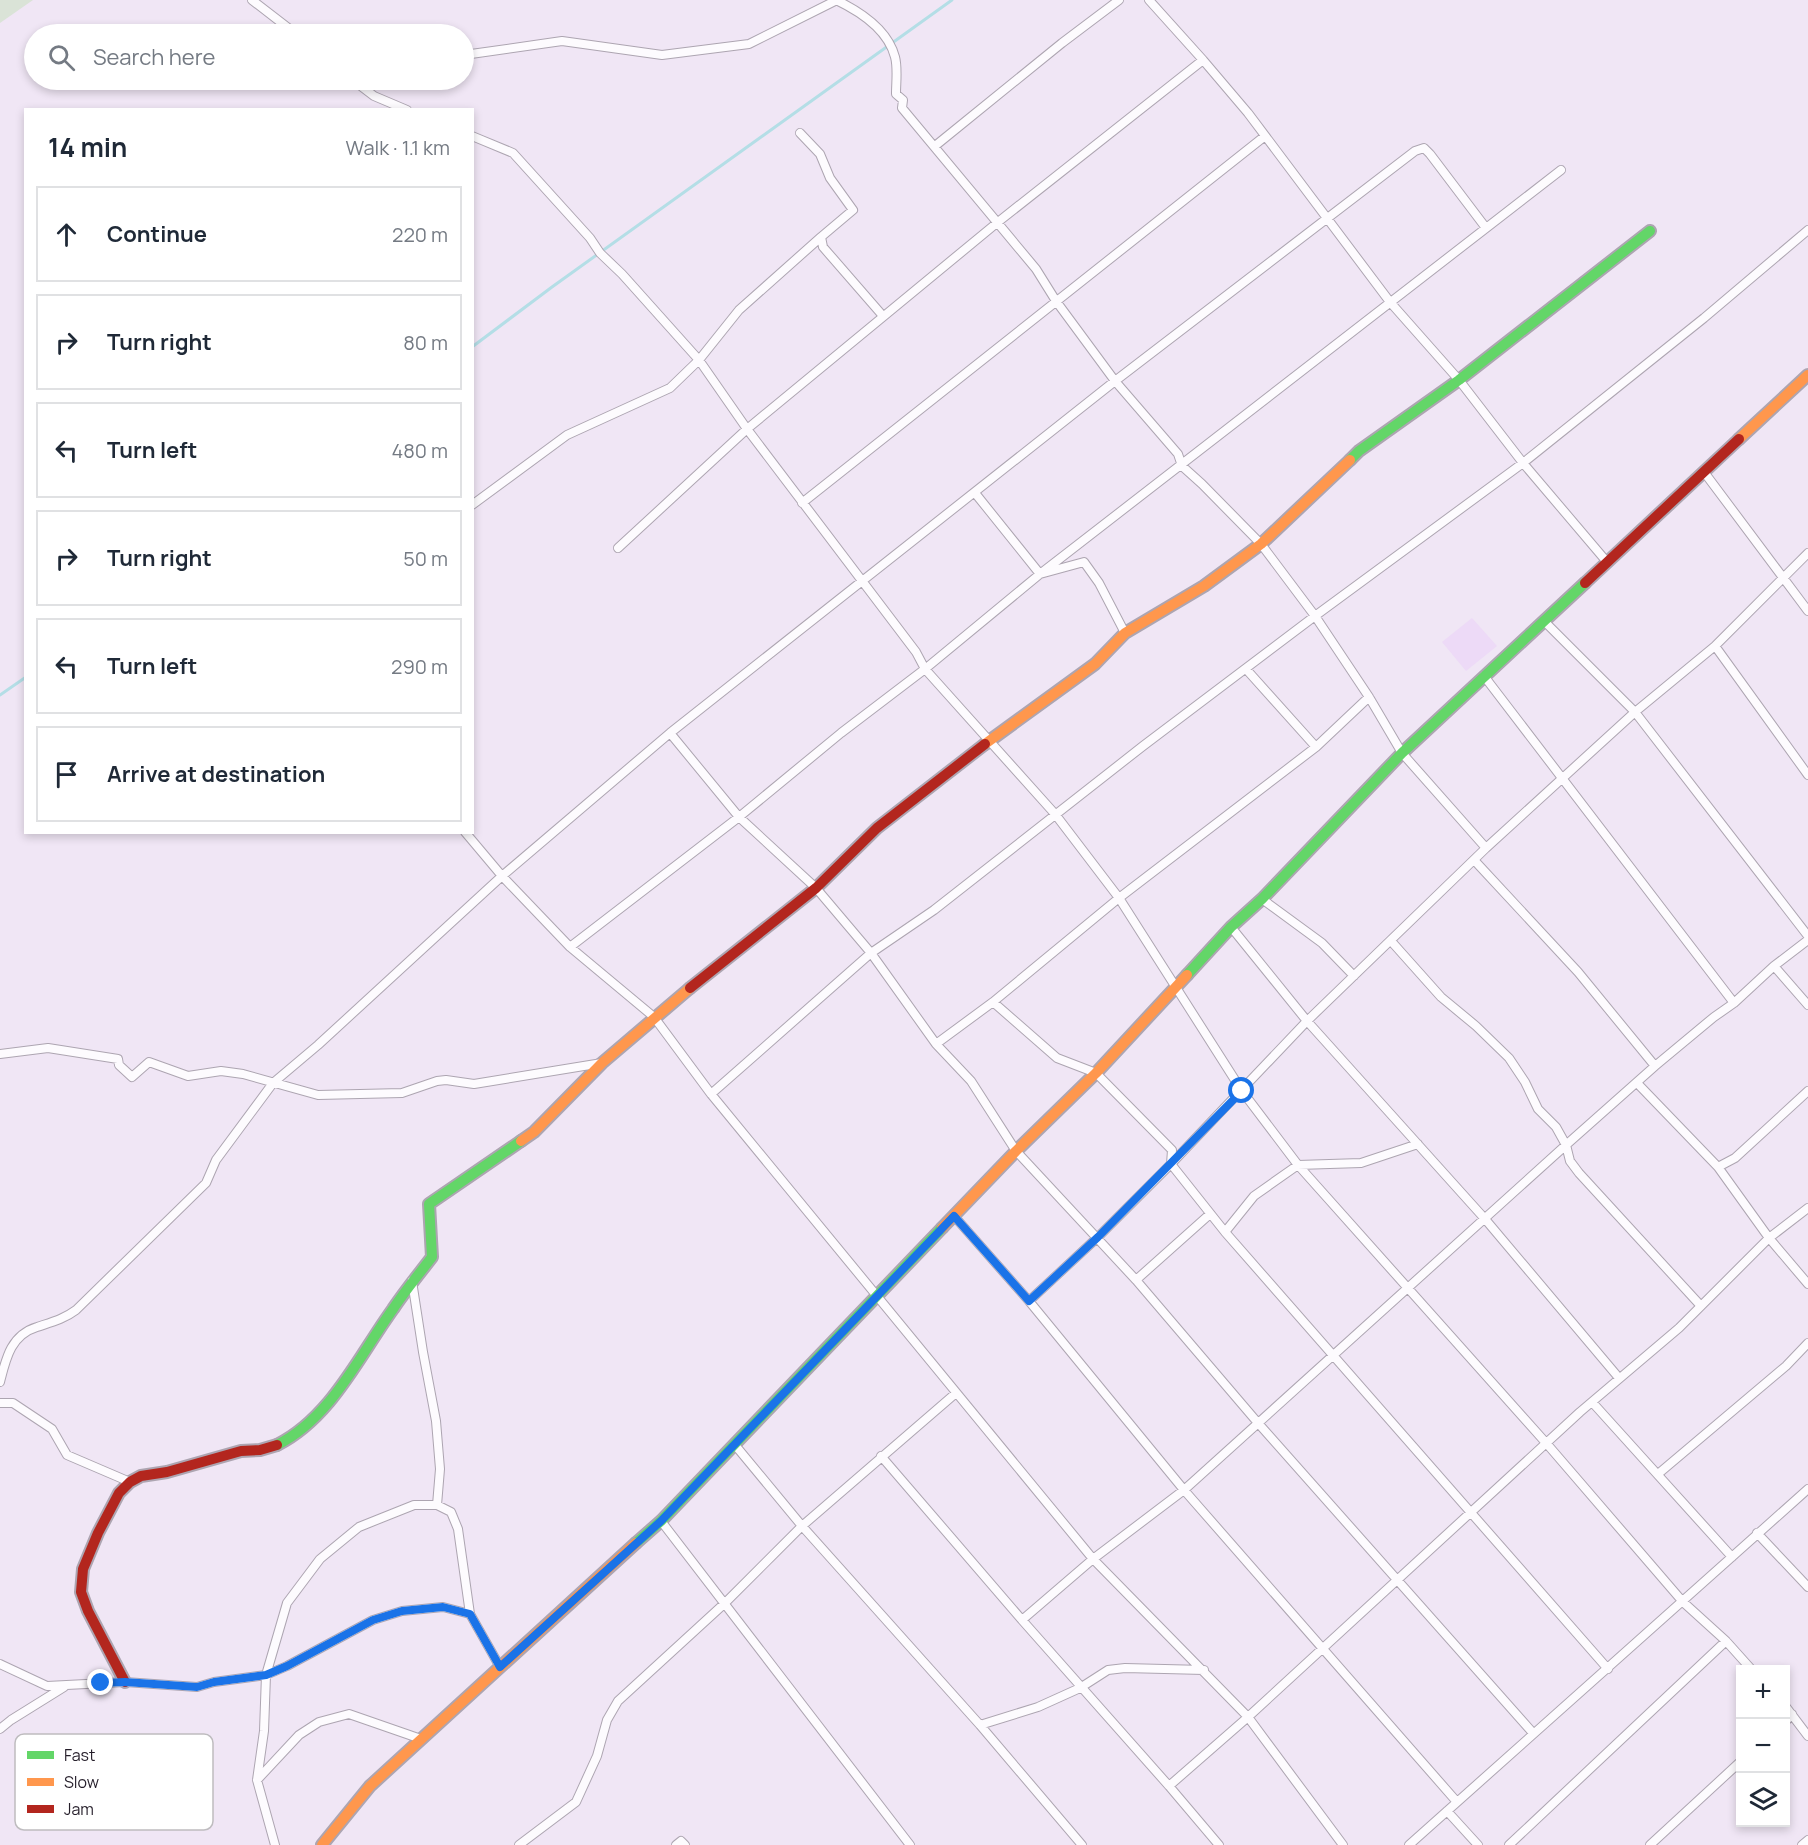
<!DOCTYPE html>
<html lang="en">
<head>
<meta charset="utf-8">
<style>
	:root { --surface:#fff; --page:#f2f2f3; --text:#1f2937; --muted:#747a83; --line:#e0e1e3 }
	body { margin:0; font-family:Manrope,sans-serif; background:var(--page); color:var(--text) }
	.controls { position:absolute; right:18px; bottom:18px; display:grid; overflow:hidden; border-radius:0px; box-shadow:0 3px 9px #0003 }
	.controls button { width:54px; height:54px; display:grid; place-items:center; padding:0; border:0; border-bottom:2px solid var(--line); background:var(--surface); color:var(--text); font:30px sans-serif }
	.stop { position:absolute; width:18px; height:18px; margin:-14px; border:4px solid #1a73e8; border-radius:50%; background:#fff }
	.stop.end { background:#1a73e8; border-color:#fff; box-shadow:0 2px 6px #0008 }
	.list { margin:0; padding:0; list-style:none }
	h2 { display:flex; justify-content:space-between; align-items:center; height:78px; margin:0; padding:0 24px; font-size:26px }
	h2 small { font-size:20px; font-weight:400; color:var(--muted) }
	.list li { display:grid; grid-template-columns:39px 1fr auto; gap:18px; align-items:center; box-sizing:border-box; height:96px; margin:0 12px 12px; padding:0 12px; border:2px solid var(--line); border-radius:0px }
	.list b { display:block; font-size:22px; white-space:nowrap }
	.list em { font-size:20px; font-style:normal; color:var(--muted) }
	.icon { flex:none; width:33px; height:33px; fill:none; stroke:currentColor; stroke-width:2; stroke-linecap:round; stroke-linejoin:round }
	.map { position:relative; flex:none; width:1808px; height:1845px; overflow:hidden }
	.search { position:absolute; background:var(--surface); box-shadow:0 3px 9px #0003; left:24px; top:24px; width:450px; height:66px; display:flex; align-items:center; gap:15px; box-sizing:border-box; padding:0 21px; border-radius:33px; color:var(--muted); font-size:22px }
	.panel { position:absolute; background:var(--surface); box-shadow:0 3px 9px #0003; left:24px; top:108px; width:450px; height:726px; border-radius:0px }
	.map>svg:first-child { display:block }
	.built { fill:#eddaf7 }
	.green { fill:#dae3d7 }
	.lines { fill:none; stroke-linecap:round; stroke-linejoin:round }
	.stream { stroke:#b4dee6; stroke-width:3 }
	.street-casing { stroke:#ada5b1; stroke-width:10 }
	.fast-casing { stroke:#ada5b1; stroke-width:14 }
	.slow-casing { stroke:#ada5b1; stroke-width:14 }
	.jam-casing { stroke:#ada5b1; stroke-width:14 }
	.street { stroke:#fdfbfe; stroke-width:8 }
	.fast { stroke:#63d668; stroke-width:10 }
	.slow { stroke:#ff974d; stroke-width:10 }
	.jam { stroke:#b3261e; stroke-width:10 }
	.route { stroke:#1a73e8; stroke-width:8 }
	.key { fill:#fff; stroke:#bebcbf; stroke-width:1.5 }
	.key-label { font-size:16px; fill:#251e2a }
</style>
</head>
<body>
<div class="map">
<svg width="1808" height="1845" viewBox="0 0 1808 1845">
	<rect width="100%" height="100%" fill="#f0e6f5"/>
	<path class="built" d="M1472 618 1497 646 1466 671 1442 642Z"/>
	<path class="green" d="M0 0H33L0 23Z"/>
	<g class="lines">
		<path class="stream" d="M472 347 552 287 952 0
			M0 695 26 677"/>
		<g class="street-casing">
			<path id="street" d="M252 0 296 34
				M836 0C859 11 888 30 895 57 898 68 896 82 896 94L903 100 902 108 1036 269 1056 301 1115 381 1178 454 1182 466 1202 484 1261 544 1315 616 1369 697 1402 753 1486 848
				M1149 0 1203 60 1248 113 1390 302 1459 380 1523 463 1607 562
				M464 55 562 41 662 55 749 44 837 0
				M353 80 374 96 407 110
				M800 133 820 154 830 178 853 210 821 237 823 247 883 316
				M472 136 513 153 590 238 600 253 622 274 699 360 747 429 916 652 925 669 1055 814 1119 898 1242 1091 1298 1165 1547 1444 1683 1602 1726 1641 1752 1670
				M935 146 1062 43 1119 0
				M1704 472 1808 611
				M975 493 1040 574 1084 562 1099 583 1125 633
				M802 503 1265 136
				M472 505 567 435 670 388 699 360 739 310 821 237
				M618 548 747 429 998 222 1203 60
				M1544 621 1635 712 1808 936
				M1715 646 1808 775
				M1246 669 1316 747
				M1484 676 1734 1003
				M670 733 739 817 816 888 871 953 936 1044 971 1081 1016 1151 1136 1280 1258 1423 1533 1733
				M465 832 502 876 570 947 654 1017 711 1094 1093 1559 1248 1717 1343 1845
				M1474 860 1578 972 1655 1066
				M1262 899 1322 943 1354 976
				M1231 927 1307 1021 1485 1219 1619 1378
				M1391 941 1441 997 1476 1026 1509 1058 1525 1082 1538 1109 1556 1127 1566 1145 1570 1161 1579 1173 1701 1306
				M570 947 739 817 841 733 925 669 1040 574 1561 170
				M1774 966 1808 1005
				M993 1002 1057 1058 1096 1073 1172 1150 1171 1164 1225 1232 1608 1669
				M936 1044 993 1002 1119 898 1316 747 1369 697
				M0 1054 48 1048 118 1059 119 1065 132 1077 149 1062 188 1076 221 1071 243 1074 318 1095 402 1093 437 1081 446 1080 474 1084 602 1063
				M1637 1083 1718 1167 1769 1238 1808 1284
				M711 1094 871 953 934 910 1143 746 1315 616 1523 463 1704 318 1808 230
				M1718 1167 1735 1158 1808 1091
				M954 1216 1029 1301 1184 1490 1457 1802
				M1225 1232 1254 1196 1298 1165 1361 1163 1418 1144
				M1136 1280 1210 1214
				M412 1281 423 1352 436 1421 440 1469 437 1505
				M1029 1301 1098 1237 1171 1164 1307 1021 1486 848 1635 712 1715 646 1808 553
				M0 1382C6 1358 11 1335 37 1327 52 1322 64 1319 76 1310L206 1183 216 1160 273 1083 318 1045 502 876 670 733 1115 381 1415 151 1424 148 1430 154 1486 228
				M1592 1402 1732 1557
				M0 1403H13L52 1429 67 1455 130 1482
				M735 1445 802 1526 980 1725 1082 1845
				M881 1456 1022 1620
				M1658 1474 1786 1366 1808 1343
				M661 1521 910 1845
				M1757 1533 1808 1587
				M0 1664 47 1686 125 1682 197 1687 214 1682 266 1675 287 1666 373 1620 402 1611 443 1607 470 1614 500 1667
				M1786 1707 1808 1736
				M1786 1721 1792 1714
				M980 1725 1038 1707 1080 1688 1108 1670 1125 1668 1204 1670
				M0 1729 11 1720 64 1687
				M257 1780 299 1735 319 1722 349 1714 421 1739
				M1169 1786 1022 1620 1093 1559 1184 1490 1566 1145 1655 1066 1714 1017 1734 1003 1774 966 1808 940
				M1447 1811 1478 1845
				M275 1845 257 1780 264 1731 266 1675 287 1603 320 1559 359 1527 414 1505H437L451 1512 458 1529 470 1614
				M519 1845 576 1802 597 1756 607 1720 618 1701 725 1603 802 1526 956 1393
				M676 1845 681 1841 685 1845
				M1219 1845 1169 1786 1248 1717 1580 1412 1679 1328 1769 1238 1808 1208
				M1409 1845 1808 1489
				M1509 1845 1726 1641
				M1650 1845 1740 1762
				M1802 1845 1808 1840"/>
		</g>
		<g class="fast-casing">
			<path id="fast" d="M1350 460 1359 451 1459 380 1650 231
				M1187 975 1231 927 1262 899 1402 753 1585 583
				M277 1445C331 1418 359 1356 393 1309 405 1291 419 1274 432 1257L429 1204 521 1141
				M636 1543 661 1521 942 1228"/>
		</g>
		<g class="slow-casing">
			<path id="slow" d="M1739 439 1808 375
				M985 744 1095 664 1125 633 1204 586 1261 544 1350 460
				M521 1141 534 1132 602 1063 690 988
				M942 1228 1016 1151 1096 1073 1187 975
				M322 1845 370 1786 636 1543"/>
		</g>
		<g class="jam-casing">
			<path id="jam" d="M1585 583 1739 439
				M690 988 816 888 877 828 985 744
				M125 1682 88 1611 81 1592 83 1569 98 1533 119 1493 130 1482 141 1476 167 1472 241 1451 260 1450 277 1445"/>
		</g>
		<use href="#street" class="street"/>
		<use href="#fast" class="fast"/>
		<use href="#slow" class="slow"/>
		<use href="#jam" class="jam"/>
	</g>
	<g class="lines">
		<path class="route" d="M101 1683 125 1682 197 1687 214 1682 266 1675 287 1666 373 1620 402 1611 443 1607 470 1614 500 1667 661 1521 954 1216 1029 1301 1098 1237 1242 1091"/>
	</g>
	<rect x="15" y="1734" width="198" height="96" rx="9" class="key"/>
	<rect x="27" y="1751" width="27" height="8" fill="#63d668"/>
	<rect x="27" y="1778" width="27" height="8" fill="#ff974d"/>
	<rect x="27" y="1805" width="27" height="8" fill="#b3261e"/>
	<g class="key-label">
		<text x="64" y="1761">Fast</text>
		<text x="64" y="1788">Slow</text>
		<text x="64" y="1815">Jam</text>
	</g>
</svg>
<div class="controls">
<button>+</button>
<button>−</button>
<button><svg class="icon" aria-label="layers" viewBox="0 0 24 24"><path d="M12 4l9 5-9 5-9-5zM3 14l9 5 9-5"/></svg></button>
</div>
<div class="stop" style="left:1242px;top:1091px"></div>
<div class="stop end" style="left:101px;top:1683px"></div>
<div class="search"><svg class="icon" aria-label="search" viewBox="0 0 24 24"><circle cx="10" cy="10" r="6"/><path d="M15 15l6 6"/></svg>Search here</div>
<section class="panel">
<h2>14 min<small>Walk · 1.1 km</small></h2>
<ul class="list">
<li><svg class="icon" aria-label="ahead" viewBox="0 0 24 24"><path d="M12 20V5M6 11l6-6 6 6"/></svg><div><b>Continue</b></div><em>220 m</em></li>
<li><svg class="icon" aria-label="right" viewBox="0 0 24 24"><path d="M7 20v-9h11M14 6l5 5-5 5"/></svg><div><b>Turn right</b></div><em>80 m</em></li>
<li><svg class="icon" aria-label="left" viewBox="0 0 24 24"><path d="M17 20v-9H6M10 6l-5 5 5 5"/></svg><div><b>Turn left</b></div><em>480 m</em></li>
<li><svg class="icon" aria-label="right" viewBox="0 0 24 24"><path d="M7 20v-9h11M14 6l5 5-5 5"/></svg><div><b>Turn right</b></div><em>50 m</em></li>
<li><svg class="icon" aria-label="left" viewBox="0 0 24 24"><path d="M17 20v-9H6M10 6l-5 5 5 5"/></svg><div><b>Turn left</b></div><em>290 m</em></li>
<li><svg class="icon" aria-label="arrive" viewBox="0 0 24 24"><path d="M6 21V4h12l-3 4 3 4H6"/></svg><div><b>Arrive at destination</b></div></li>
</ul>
</section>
</div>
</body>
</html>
